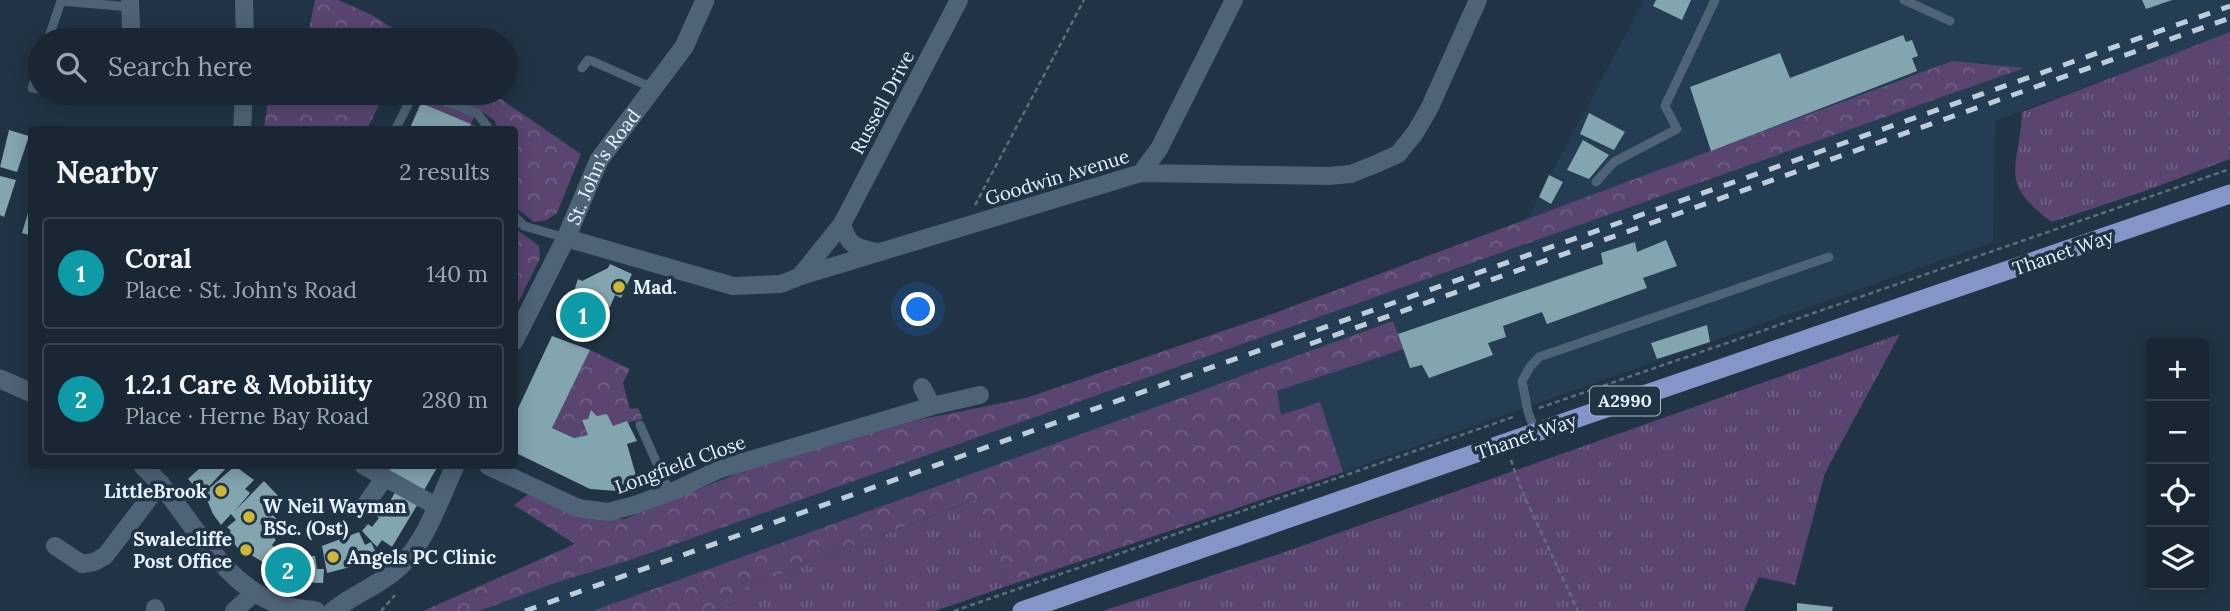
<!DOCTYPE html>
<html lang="en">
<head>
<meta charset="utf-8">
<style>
	:root { --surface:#192734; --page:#263340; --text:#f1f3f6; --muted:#9fa5ac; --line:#37444f; --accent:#bca0f2 }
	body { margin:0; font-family:Lora,serif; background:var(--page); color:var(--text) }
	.controls { position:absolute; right:21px; bottom:21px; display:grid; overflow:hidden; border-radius:7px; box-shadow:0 4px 18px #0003 }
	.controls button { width:63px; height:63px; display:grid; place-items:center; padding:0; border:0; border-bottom:2px solid var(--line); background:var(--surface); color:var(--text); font:35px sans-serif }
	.you { position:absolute; left:919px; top:310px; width:24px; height:24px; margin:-18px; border:5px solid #fff; border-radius:50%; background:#1a73e8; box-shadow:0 0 0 10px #1a73e833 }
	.badge { display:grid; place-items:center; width:46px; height:46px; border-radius:50%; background:var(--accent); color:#fff; font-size:23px; font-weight:700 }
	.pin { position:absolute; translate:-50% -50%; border:4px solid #fff; box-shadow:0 2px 7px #0006 }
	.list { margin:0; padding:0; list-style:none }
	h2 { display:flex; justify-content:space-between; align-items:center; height:91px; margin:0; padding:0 28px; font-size:30px }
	h2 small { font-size:23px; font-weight:400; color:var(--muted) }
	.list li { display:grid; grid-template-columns:46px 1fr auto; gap:21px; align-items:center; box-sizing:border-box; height:112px; margin:0 14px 14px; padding:0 14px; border:2px solid var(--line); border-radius:7px }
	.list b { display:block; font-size:26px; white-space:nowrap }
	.list p { margin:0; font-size:23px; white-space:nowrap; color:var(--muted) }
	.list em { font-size:23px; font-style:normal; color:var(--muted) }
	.icon { flex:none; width:38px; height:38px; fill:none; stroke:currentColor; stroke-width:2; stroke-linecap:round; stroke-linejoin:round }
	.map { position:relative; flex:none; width:2230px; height:611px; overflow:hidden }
	.search { position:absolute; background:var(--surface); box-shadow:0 4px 18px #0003; left:28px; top:28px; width:490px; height:77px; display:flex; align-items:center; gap:18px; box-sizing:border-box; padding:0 24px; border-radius:38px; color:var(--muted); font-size:26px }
	.panel { position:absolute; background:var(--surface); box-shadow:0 4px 18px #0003; left:28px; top:126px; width:490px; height:343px; border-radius:7px }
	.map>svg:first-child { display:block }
	.built { fill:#243d53 }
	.grass { fill:url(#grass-tufts) }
	.forest { fill:url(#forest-crowns) }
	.building { fill:#83a5af }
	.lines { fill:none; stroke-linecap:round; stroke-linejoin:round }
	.path { stroke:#5d6e7d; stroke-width:2.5; stroke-dasharray:5 3.5; stroke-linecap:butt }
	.service { stroke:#4e6376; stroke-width:9 }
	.minor { stroke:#4e6376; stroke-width:18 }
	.secondary { stroke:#4e6376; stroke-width:19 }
	.primary { stroke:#8595c8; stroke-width:19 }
	.rail { stroke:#bfccd9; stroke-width:5; stroke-dasharray:12 12; stroke-linecap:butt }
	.poi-dot { fill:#cfb837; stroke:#213445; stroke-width:2.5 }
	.labels { text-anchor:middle; stroke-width:7; stroke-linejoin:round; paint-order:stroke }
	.shield { fill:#213445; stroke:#abb9c6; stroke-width:2 }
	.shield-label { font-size:18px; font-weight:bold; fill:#e6f2fd }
	.street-label { font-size:19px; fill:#e6f2fd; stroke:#213445 }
	.poi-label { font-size:19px; font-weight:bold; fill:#e6f2fd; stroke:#213445; text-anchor:start }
</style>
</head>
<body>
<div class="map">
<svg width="2230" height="611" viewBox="0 0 2230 611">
	<defs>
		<pattern id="grass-tufts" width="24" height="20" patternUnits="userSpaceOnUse" patternTransform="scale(1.75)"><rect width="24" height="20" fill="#594570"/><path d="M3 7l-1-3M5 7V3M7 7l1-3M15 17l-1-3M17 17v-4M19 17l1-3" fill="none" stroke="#716085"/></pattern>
		<pattern id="forest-crowns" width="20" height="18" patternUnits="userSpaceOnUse" patternTransform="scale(1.75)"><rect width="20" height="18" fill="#594570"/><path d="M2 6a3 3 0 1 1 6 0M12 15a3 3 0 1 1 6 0" fill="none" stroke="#716085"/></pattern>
	</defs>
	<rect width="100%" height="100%" fill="#213445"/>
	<path class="built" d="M1644 0H2230V32L1995 121 1993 242 1343 472 1320 402 1281 415 1277 391 1403 349 1393 322 713 611H423L575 544 514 505 625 519 753 467 918 420 1026 398 1261 318 1527 219Z"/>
	<path class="grass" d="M2230 32V159L2145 191 2052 222C1996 182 2020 168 2022 112Z
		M1900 334 1825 473 1795 585 1759 577 1744 611H1102L1279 554Z
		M977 499 1010 585 935 611H713L744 600 743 588Z"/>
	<path class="forest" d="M315 0H338L372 15 411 40H307Z
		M1952 61 2024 68 633 559 558 582 479 611H423L575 544 514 505 530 493 587 516 625 519 753 467 918 420 1026 398 1261 318Z
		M269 93H385L367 129H264Z
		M426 93H492L581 154 557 213 547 220 534 222 515 207 514 130 498 129 494 120 478 109 471 124 484 129H469L471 124 421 103Z
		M515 228 539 246 540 258 515 309Z
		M1393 321 1404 349 1277 391 1281 415 1320 402 1343 472 1010 585 976 499 744 588V600L713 611H593Z
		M590 350 630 369 623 383 630 409 638 408 643 419 613 426 607 414 597 416 591 410 588 419 582 421 588 435 574 438 552 428Z"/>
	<path class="building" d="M1656 0H1691L1682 20 1653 6Z
		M2142 0H2172L2146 9Z
		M1903 35 1906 42 1912 40 1918 56 1912 58 1917 71 1711 151 1690 87 1780 53 1790 78Z
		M421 103 471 124 469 130H409Z
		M1589 113 1625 132 1614 150 1580 134Z
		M9 130 29 136 17 172 0 167Z
		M1583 140 1609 155 1589 179 1567 170Z
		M1549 175 1563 182 1551 204 1539 197Z
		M0 176 16 180 4 217 0 215Z
		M28 213 32 214V236L22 233Z
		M1666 240 1677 266 1643 278 1647 288 1547 324 1542 312 1503 326 1506 337 1488 343 1493 355 1429 378 1422 365 1410 368 1398 334 1603 264 1601 253 1635 242 1637 252Z
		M610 264 632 274 621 298 615 295 610 307 599 302 596 309 571 301 578 279 582 281 608 268Z
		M571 302 601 312 595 328 565 317Z
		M1707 325 1710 342 1657 359 1651 343Z
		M552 336 590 350 552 428 574 438 588 435 582 420 588 419 591 410 597 416 607 414 613 426 627 421 637 441 627 444 637 479 632 492 590 489 514 452V417Z
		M202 466 227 467 202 494 188 479Z
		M235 466 254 480 245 489 250 493 235 511 264 481 280 498 269 511 282 525 271 535 276 540 272 545 274 547 266 564 248 553 245 558 228 535 231 531 227 527 236 520 231 514 221 525 213 514 204 493Z
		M378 466H438L423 492Z
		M397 489 419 502 392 547 382 540 377 547 362 531 368 524 372 527 379 518 375 515 380 506 385 510Z
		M359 532 365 545 371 542 376 553 358 565 327 573 322 546Z
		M280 551 298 556H315L317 569H324L323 583 295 582 277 575 281 561 277 558Z
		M1797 603 1833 607 1832 611H1797Z"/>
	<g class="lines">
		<path class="path" d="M975 205 1084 0
			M1539 408 2230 169
			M1511 460 1521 489 1578 611
			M381 611 395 595
			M954 611 1516 416"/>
		<path class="service" d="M1904 0 1950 21
			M48 40 61 1 130 7
			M40 63 32 88 40 89
			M582 68 588 60 592 61 653 88
			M60 93 100 100
			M422 93 477 113 490 130
			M395 130 414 93
			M1596 182 1614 162 1677 129 1665 106 1715 0
			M514 216 524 226 566 238
			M640 425 670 493
			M1536 433 1528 412 1522 381 1530 367 1539 357 1829 257"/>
		<path class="minor" d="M130 0 131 30
			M244 0 245 40
			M242 130 244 93
			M1141 173 1159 149 1234 0
			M842 224C849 247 855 247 877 252
			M566 238 733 286 781 284 801 276 1141 173 1329 176 1351 174 1376 164 1398 154 1415 133 1429 109 1478 0
			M801 275 842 224 959 0
			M922 387 932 406
			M364 466 436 506
			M488 466 578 508 608 512 635 505 676 490 720 469 932 406 980 395
			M364 507 385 477
			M55 546 82 564 94 562 105 556 161 483
			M155 608 156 611
			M234 611 255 592"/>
		<g class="secondary">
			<path id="s1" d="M514 341 566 238 599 160 684 47 705 0"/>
			<path d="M0 379 32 393"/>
			<path d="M143 466C189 509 216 581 278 604 290 609 304 609 316 611"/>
			<path d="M333 611C350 597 370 589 388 576 423 553 438 502 455 466"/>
		</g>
		<path class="primary" d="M1022 611 1629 400 2230 194"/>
		<path class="rail" d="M1310 344 2230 18
			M525 611 2230 6"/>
	</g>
	<g class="poi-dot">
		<circle cx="619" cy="287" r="7"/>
		<circle cx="221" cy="491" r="7"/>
		<circle cx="249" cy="517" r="7"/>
		<circle cx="246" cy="550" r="7"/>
		<circle cx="333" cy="557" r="7"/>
	</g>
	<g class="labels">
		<rect class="shield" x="1590" y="386.5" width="70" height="29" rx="5"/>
		<g class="shield-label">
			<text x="1625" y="407">A2990</text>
		</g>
		<g class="street-label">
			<text transform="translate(882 102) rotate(-62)" y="7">Russell Drive</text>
			<text dy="7" stroke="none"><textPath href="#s1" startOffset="196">St. John's Road</textPath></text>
			<text transform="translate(1057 177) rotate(-17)" y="7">Goodwin Avenue</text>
			<text transform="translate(2063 252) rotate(-19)" y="7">Thanet Way</text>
			<text transform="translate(1526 436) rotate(-19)" y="7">Thanet Way</text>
			<text transform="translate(680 464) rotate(-20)" y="7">Longfield Close</text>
		</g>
		<g class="poi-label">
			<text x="633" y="294">Mad.</text>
			<text x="207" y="498" text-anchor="end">LittleBrook</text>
			<text x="263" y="513">W Neil Wayman<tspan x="263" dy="22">BSc. (Ost)</tspan></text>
			<text x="232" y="546" text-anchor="end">Swalecliffe<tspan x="232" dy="22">Post Office</tspan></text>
			<text x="347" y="564">Angels PC Clinic</text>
		</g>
	</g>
</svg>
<div class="controls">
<button>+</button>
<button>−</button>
<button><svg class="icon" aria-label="locate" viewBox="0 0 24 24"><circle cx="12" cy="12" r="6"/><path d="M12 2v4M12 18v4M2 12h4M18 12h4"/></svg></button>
<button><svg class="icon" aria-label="layers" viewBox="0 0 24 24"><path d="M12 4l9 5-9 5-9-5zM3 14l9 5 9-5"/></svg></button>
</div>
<div class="you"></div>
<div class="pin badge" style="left:583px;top:315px;background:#0f9aa8">1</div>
<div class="pin badge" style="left:288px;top:570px;background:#0f9aa8">2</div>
<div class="search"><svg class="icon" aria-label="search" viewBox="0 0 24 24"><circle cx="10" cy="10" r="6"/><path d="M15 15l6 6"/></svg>Search here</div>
<section class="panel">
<h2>Nearby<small>2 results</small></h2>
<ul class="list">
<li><span class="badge" style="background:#0f9aa8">1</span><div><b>Coral</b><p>Place · St. John's Road</p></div><em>140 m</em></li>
<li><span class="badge" style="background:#0f9aa8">2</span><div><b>1.2.1 Care &amp; Mobility</b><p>Place · Herne Bay Road</p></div><em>280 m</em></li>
</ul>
</section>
</div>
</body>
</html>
